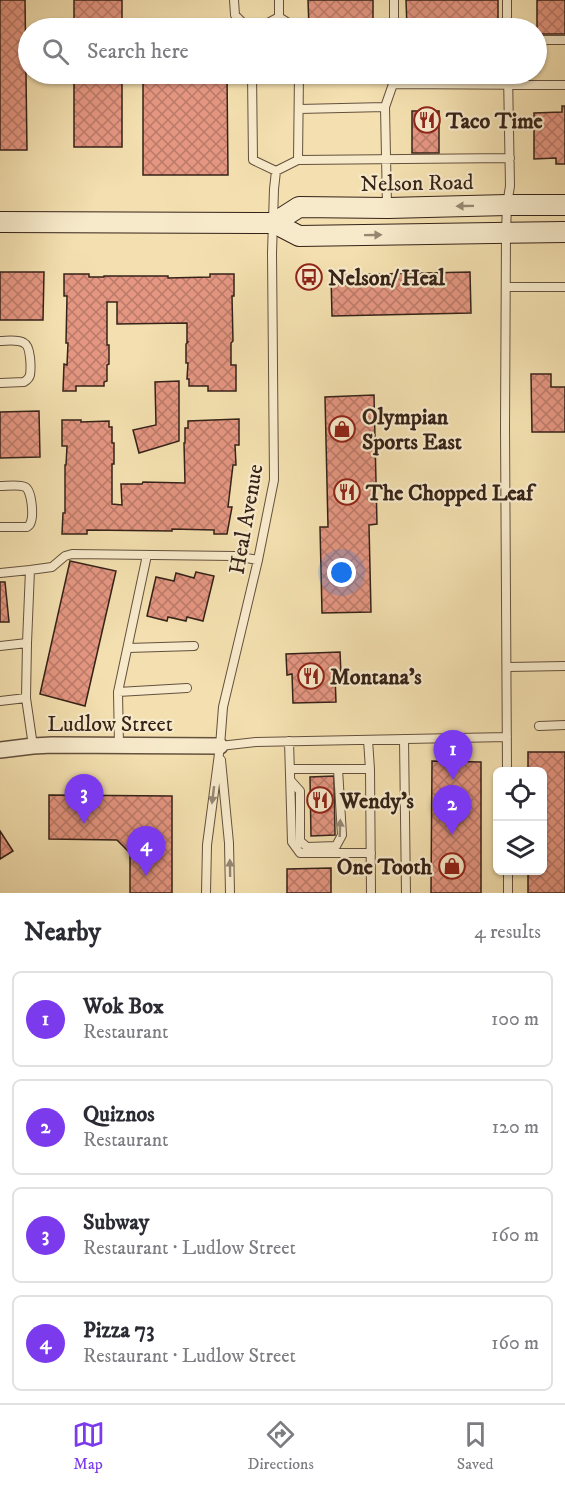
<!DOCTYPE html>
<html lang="en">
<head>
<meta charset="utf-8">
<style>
	:root { --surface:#fff; --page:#f2f2f3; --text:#2b2b33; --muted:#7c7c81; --line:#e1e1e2; --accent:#7c3aed }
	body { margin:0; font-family:"IM FELL DW Pica",serif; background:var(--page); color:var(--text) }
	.controls { position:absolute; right:18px; bottom:18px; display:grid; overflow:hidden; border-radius:9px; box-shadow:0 2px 4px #0004 }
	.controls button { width:54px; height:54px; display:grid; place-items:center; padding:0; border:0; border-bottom:2px solid var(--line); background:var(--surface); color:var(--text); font:30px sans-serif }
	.you { position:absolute; left:342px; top:573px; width:21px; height:21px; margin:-15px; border:4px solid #fff; border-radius:50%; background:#1a73e8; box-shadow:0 0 0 9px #1a73e833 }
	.badge { display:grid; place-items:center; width:39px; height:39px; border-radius:50%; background:var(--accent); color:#fff; font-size:20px; font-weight:700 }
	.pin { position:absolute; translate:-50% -50px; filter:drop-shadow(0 2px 3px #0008) }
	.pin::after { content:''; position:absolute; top:32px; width:21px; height:18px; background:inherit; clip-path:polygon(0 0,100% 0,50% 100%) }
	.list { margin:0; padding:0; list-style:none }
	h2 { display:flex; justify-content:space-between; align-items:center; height:78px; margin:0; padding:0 24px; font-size:26px }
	h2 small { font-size:20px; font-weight:400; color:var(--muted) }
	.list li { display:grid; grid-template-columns:39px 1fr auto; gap:18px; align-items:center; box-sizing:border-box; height:96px; margin:0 12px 12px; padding:0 12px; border:2px solid var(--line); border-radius:9px }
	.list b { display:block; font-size:22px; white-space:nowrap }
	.list p { margin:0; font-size:20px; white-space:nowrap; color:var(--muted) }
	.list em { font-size:20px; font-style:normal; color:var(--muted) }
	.icon { flex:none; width:33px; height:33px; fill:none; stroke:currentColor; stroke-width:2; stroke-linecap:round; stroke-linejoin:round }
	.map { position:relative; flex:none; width:565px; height:893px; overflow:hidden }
	.search { position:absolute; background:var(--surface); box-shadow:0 2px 4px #0004; left:18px; right:18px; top:18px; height:66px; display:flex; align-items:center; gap:15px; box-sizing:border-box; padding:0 21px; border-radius:33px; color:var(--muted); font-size:22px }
	.sheet { height:510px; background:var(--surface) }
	nav { display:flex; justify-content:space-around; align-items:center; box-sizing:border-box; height:84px; border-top:2px solid var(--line); background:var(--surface); font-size:16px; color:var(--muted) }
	nav a { display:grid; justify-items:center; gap:3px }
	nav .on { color:var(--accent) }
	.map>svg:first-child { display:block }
	.building { fill:url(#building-cross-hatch); stroke:#352218; stroke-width:1.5 }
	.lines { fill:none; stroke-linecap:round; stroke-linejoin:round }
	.lane-casing { stroke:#64513e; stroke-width:10 }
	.street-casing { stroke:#64513e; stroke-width:18 }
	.secondary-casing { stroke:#352218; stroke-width:22 }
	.lane { stroke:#f7eacb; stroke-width:8 }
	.street { stroke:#f7eacb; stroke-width:15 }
	.secondary { stroke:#f7eacb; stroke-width:20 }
	.oneway { fill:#968672 }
	.labels { text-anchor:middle; stroke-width:4.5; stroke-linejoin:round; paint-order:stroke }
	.poi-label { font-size:22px; font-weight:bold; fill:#352218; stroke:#f7eacb; text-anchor:start }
	.street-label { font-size:22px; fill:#352218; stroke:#f7eacb }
</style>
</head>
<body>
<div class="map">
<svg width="565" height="893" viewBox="0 0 565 893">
	<defs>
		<pattern id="building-cross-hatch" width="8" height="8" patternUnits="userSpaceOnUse" patternTransform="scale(1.5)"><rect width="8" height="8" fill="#e49681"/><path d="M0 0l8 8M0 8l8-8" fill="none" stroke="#ba7a69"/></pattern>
	</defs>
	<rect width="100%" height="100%" fill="#f3dfaf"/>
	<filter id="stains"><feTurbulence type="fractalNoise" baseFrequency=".00333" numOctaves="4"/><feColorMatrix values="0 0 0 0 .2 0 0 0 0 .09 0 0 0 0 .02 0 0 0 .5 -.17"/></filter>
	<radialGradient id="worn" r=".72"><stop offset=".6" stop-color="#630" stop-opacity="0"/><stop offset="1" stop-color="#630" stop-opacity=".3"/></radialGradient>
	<path class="building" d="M0 0H25L27 150H0Z
		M74 0H122V28H74Z
		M308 0H373V28H309Z
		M406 0H498V28H407Z
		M537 0H565V34H537Z
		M74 74H122V147H74Z
		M143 74H227L228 175H143Z
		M309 74H373V80H309Z
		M562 106H565V164H556V158L534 159V113L562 112Z
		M412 111H439V153H412Z
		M0 272H44L43 320H0Z
		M470 272 471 313 332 316 331 275Z
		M64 274H89V277H104V276H168V278L210 277V274H234V296H232L233 341 231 343V365H236V391H208V386H189V379H187L188 363H186V344L188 342H187V323L117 324V302H107V345H109V364L107 365V381L104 382V386H76V391H63L64 364 67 365 68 343H66L67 296H64Z
		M531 374H551V387H565V432H532Z
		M179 381V441L139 453 133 430 156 425 155 382Z
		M374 395 377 524 369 525 371 612 322 613 320 527H328L325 397Z
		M39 411 40 457 0 458V412Z
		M239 419V445H235L236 465H233L228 507H232L227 534H214V530L172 529V531L87 530V534H62L63 513H65V465H66L67 446H62V420H81V422L109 421V427H112V443H114V464H112V504L122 505 121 484H142L143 482 185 483 184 443H185V428H188V421Z
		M70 561 116 571 85 706 40 694Z
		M196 572 214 576 203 621 187 617 186 621 168 617 167 621 147 616 156 577 174 581 176 573 194 578Z
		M0 582H5L9 622H0Z
		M340 652 341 674 335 675 336 702 293 703 292 674 287 675 286 654Z
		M528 752H565V893H528V870H542V772H528Z
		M432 761 481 762V893H431Z
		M334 776 335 835 311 836 310 777Z
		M49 795 172 796V893H130V853L117 840 49 839Z
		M0 831 13 851 0 859Z
		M331 868V893H287V869Z"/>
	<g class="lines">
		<g class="lane-casing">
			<path id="lane" d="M234 0 235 15 248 28
				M507 0V28
				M279 17 296 28
				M259 28 279 17V0
				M394 28V0
				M536 40H565
				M393 84 565 85
				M299 109 385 107
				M298 160 510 158
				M276 171 298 160 299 74
				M387 206 385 107 393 84V74
				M506 287H565
				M0 341C7 341 18 339 24 343 31 346 31 368 30 375 29 379 27 380 24 382L0 383
				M0 486C7 486 19 484 25 487 32 490 34 517 30 524 30 525 28 526 27 527H0
				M30 570 52 567 65 556 72 554 234 556 258 560
				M0 573 30 570 27 643 0 646
				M27 643 26 698 33 746
				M128 648 194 646
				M508 667 565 666
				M118 692 187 688
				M0 701 26 698
				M539 726 565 725
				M404 739 406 893
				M368 740 370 769 371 893
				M289 741 292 842 300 853H371
				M119 746 118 692 147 555
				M220 746 256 742 507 737
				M221 760 229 843 230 893
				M290 769H370
				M507 772 505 427 506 232 507 205 510 186 508 74
				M291 781 300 791V841L307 847 336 846 342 835 338 769
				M508 870V893
				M206 893 207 845 220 746 223 707 258 560 274 480 272 253 274 189 276 171 253 160 252 74"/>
		</g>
		<g class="street-casing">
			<path id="street" d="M0 750 33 746 52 745 220 746"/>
		</g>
		<g class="secondary-casing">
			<path id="secondary" d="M0 222 274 223 299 236 565 232
				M274 223 299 207 388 208 507 205H565"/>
		</g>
		<use href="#lane" class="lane"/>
		<use href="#street" class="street"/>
		<use href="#secondary" class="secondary"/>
	</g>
	<defs><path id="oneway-solid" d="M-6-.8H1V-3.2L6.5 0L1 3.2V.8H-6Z" transform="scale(1.5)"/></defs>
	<g class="oneway">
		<use href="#oneway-solid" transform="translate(465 206) rotate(179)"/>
		<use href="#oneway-solid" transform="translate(373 235) rotate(-1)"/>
		<use href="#oneway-solid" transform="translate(213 795) rotate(97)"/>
		<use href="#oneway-solid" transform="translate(340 828) rotate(-88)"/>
		<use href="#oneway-solid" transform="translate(230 868) rotate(-91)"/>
	</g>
	<defs>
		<g id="restaurant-ring" transform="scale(1.35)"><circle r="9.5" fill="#f7eacb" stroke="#8f2418" stroke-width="1.5"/><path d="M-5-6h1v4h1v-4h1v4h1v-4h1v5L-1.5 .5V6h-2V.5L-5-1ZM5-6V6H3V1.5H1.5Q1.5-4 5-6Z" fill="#8f2418"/></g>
		<g id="bus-ring" transform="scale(1.35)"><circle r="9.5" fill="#f7eacb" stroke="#8f2418" stroke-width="1.5"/><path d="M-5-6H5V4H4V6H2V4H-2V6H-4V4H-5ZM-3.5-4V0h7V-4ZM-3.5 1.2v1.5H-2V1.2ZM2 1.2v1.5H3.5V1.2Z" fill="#8f2418"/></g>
		<g id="shop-ring" transform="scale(1.35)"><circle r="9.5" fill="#f7eacb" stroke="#8f2418" stroke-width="1.5"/><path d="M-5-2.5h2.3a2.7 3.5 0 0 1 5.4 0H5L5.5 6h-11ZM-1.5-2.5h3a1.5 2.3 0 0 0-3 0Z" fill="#8f2418"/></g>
	</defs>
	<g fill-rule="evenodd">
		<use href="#restaurant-ring" x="427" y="120"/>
		<use href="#bus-ring" x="309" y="277"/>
		<use href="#shop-ring" x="342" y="429"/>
		<use href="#restaurant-ring" x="347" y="492"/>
		<use href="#restaurant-ring" x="311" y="676"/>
		<use href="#restaurant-ring" x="320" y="800"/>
		<use href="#shop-ring" x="452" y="866"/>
	</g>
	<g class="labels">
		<g class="poi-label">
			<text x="446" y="128">Taco Time</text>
			<text x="328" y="285">Nelson/ Heal</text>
			<text x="362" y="424">Olympian<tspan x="362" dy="25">Sports East</tspan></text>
			<text x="366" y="500">The Chopped Leaf</text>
			<text x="330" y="684">Montana's</text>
			<text x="340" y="808">Wendy's</text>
			<text x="432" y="874" text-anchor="end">One Tooth</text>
		</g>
		<g class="street-label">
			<text transform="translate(417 182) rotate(-1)" y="8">Nelson Road</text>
			<text transform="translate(245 519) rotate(-80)" y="8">Heal Avenue</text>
			<text x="110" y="731">Ludlow Street</text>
		</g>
	</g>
	<rect width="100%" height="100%" filter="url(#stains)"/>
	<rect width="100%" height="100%" fill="url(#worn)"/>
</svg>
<div class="controls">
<button><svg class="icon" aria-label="locate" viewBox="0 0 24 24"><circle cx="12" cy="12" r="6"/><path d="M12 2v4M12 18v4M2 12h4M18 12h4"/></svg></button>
<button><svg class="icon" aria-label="layers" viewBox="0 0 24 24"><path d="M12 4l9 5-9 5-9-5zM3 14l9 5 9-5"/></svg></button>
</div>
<div class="you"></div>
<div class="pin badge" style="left:453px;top:780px">1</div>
<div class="pin badge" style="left:452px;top:835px">2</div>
<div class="pin badge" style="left:84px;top:824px">3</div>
<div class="pin badge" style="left:146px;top:876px">4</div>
<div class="search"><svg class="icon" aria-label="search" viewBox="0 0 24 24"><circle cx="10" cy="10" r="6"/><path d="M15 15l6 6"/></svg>Search here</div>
</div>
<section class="sheet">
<h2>Nearby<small>4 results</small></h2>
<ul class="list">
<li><span class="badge">1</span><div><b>Wok Box</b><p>Restaurant</p></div><em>100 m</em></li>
<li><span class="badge">2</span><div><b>Quiznos</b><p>Restaurant</p></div><em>120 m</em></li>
<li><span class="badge">3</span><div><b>Subway</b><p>Restaurant · Ludlow Street</p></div><em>160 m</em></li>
<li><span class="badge">4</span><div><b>Pizza 73</b><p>Restaurant · Ludlow Street</p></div><em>160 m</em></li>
</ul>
</section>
<nav>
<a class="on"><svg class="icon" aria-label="map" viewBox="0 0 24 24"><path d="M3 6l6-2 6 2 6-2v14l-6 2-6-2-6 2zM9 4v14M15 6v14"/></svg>Map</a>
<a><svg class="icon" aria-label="directions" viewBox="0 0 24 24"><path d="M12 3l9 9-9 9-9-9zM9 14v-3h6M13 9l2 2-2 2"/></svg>Directions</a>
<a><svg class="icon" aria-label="saved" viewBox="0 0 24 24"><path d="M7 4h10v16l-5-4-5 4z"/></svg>Saved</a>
</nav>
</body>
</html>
